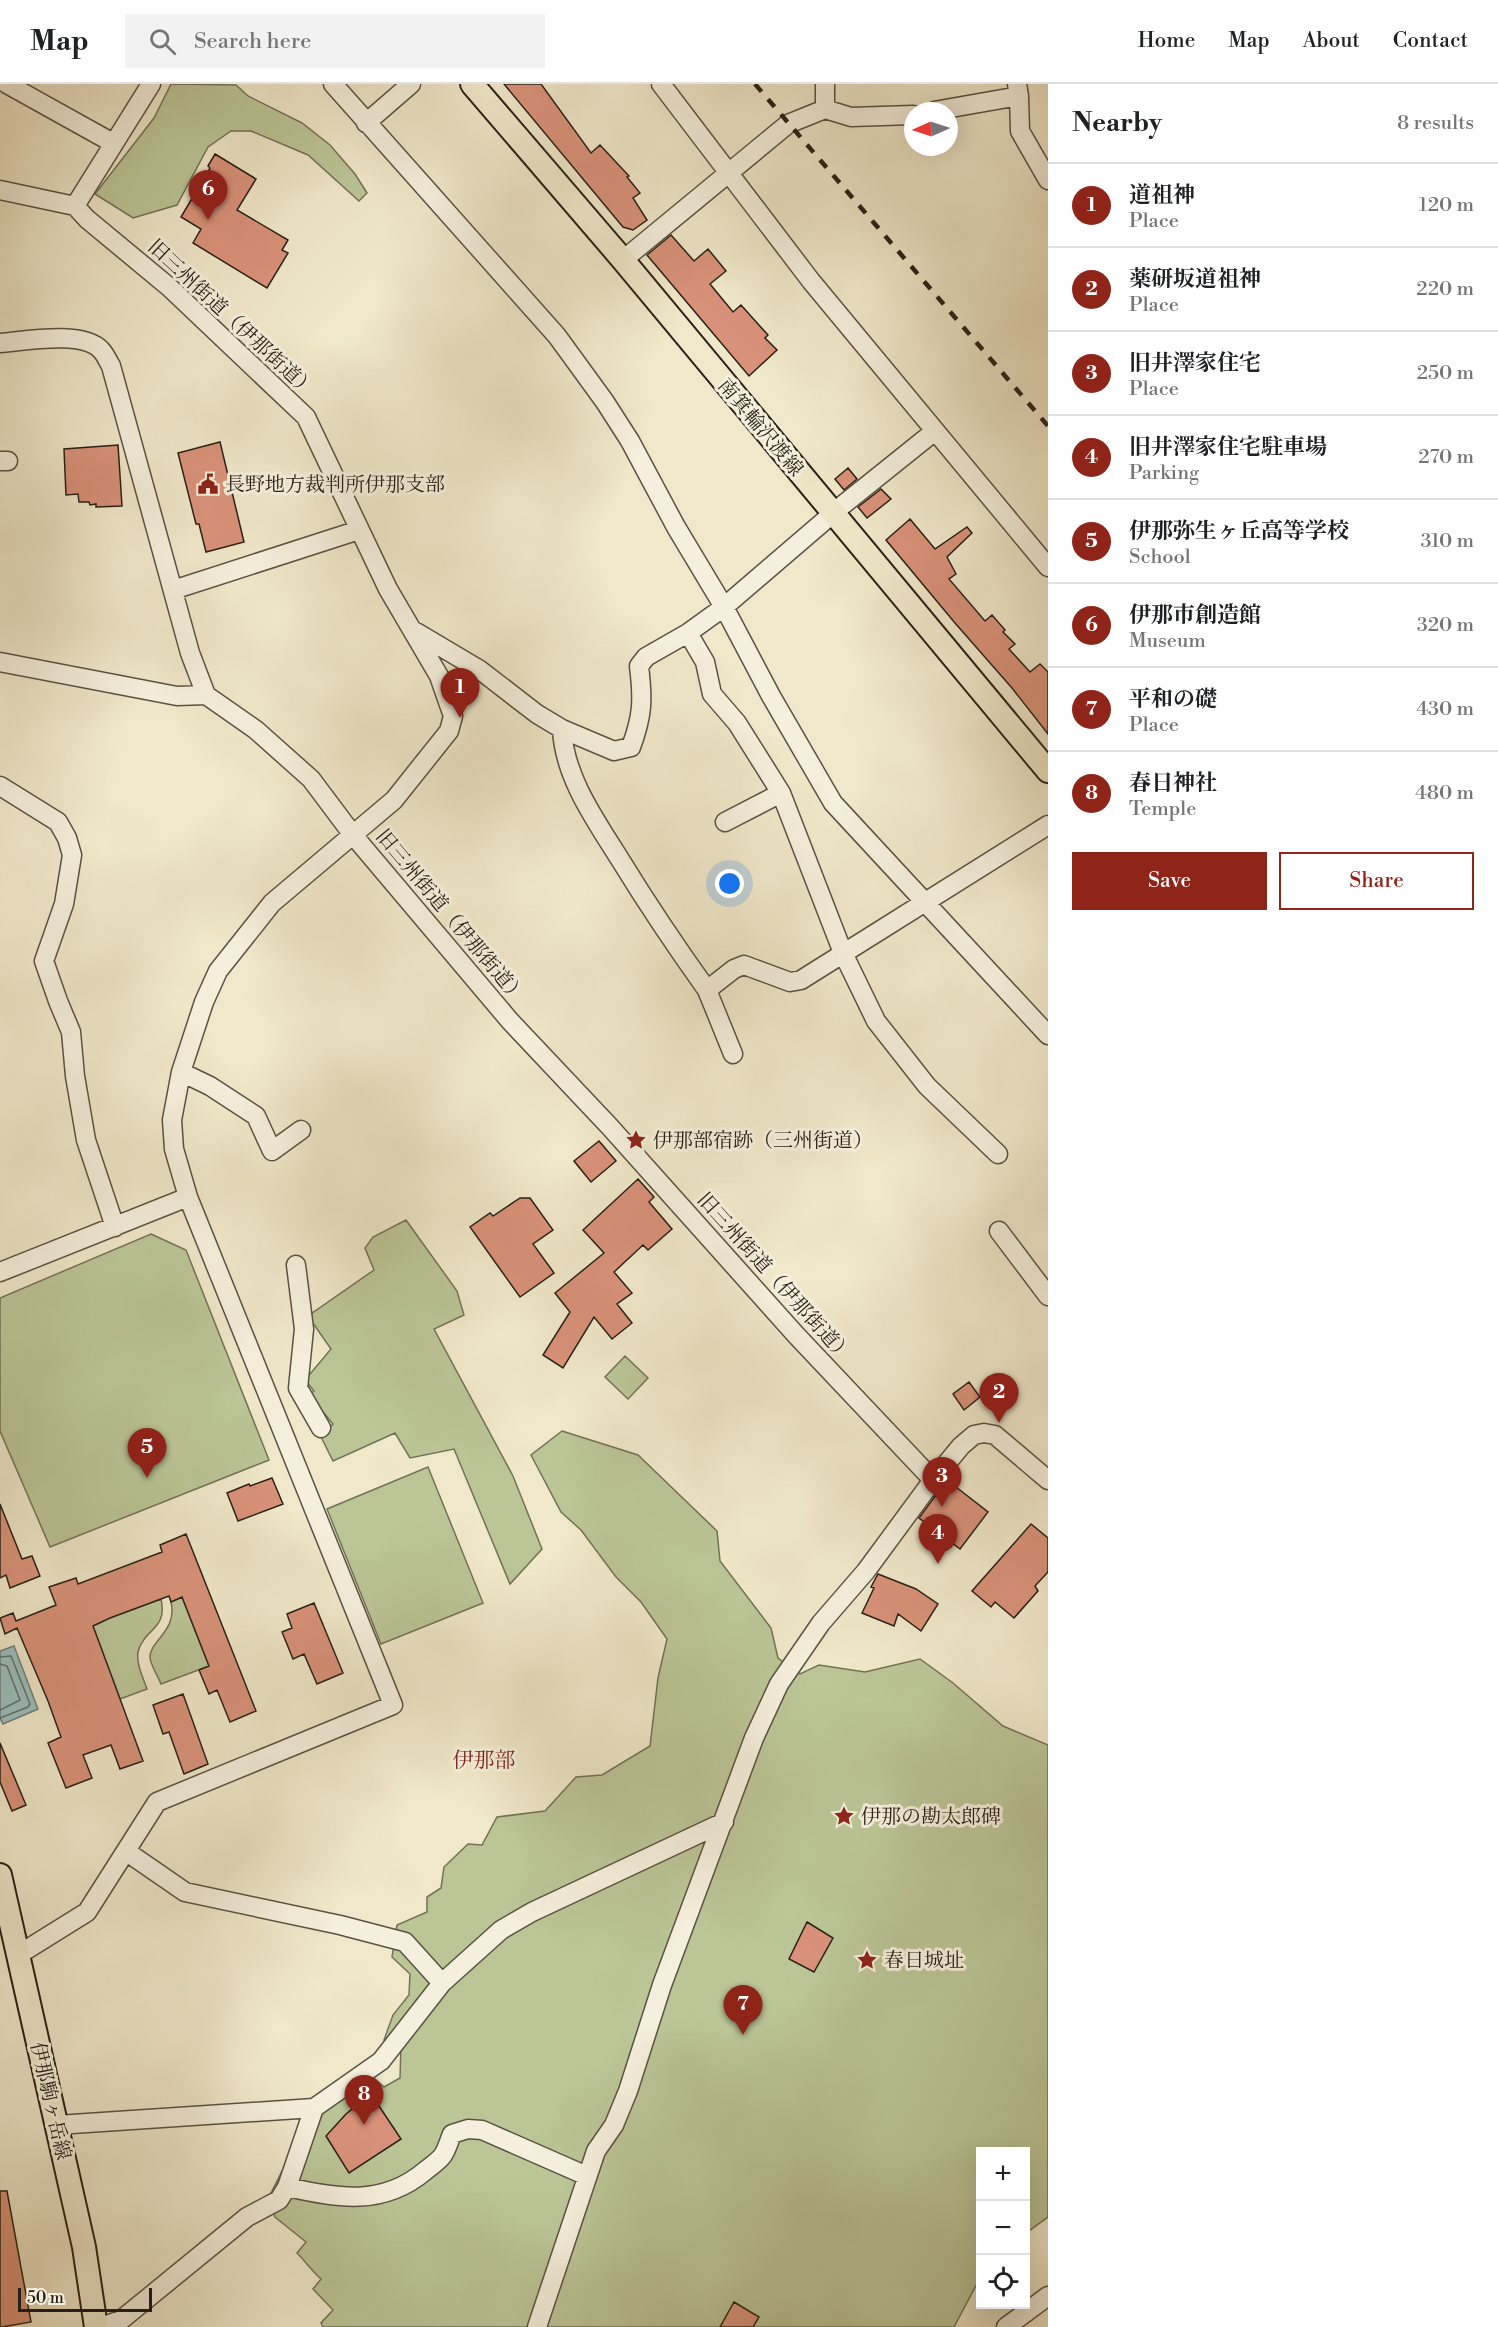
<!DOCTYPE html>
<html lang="en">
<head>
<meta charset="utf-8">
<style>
	:root { --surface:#fff; --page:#f2f2f2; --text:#202124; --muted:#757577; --line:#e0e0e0; --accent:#8f2418 }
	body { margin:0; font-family:"Libre Bodoni","Noto Serif JP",serif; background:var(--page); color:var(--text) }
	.controls { position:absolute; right:18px; bottom:18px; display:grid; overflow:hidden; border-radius:0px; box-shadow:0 6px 24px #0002 }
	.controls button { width:54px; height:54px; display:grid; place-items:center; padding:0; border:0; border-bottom:2px solid var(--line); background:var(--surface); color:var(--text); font:30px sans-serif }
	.compass { position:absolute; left:904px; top:18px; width:54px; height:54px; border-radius:50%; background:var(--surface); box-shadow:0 6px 24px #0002; rotate:267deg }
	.scale { position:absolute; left:18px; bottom:15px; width:134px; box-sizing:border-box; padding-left:6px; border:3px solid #282016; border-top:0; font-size:16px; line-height:21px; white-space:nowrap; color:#282016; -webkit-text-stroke:4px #f5f0dd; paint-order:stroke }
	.you { position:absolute; left:730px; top:800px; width:21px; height:21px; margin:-15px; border:4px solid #fff; border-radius:50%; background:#1a73e8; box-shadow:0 0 0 9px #1a73e833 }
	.badge { display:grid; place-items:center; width:39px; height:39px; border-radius:50%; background:var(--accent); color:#fff; font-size:20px; font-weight:700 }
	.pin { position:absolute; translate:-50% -50px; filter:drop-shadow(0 2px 3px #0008) }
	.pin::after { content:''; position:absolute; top:32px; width:21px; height:18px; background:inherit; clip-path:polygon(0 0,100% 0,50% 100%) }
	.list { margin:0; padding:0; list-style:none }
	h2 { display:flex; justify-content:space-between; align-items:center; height:78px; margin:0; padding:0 24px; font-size:26px }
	h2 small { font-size:20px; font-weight:400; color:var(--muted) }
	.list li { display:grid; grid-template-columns:39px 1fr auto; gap:18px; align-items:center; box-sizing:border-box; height:84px; padding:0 24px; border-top:2px solid var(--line) }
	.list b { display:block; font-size:22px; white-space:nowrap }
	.list p { margin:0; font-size:20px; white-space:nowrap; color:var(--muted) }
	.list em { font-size:20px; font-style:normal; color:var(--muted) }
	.actions { display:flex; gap:12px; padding:18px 24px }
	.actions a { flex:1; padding:14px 0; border:2px solid var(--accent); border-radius:0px; text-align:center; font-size:21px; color:var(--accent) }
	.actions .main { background:var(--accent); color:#fff }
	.icon { flex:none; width:33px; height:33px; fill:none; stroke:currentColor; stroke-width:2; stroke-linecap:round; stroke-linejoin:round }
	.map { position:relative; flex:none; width:1048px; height:2243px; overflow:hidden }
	header { display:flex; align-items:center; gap:36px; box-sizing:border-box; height:84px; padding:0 30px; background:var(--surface); border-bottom:2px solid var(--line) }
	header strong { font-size:28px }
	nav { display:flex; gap:33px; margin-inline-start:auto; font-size:21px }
	.search { width:420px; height:54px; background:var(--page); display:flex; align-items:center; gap:15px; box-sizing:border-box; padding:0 21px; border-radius:0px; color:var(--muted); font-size:22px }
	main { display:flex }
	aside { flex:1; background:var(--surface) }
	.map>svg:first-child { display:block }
	.green { fill:#bbc596; stroke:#727256; stroke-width:1.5 }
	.water { fill:#9bbfbc; stroke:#6d7f7a; stroke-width:1.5 }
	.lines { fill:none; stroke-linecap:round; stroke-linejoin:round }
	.shore { stroke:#627069; stroke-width:1.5 }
	.building { fill:#d99279; stroke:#282016; stroke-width:1.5 }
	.minor-casing { stroke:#5a5243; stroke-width:21 }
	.major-casing { stroke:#282016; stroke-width:26 }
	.minor { stroke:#f5f0dd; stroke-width:18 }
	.major { stroke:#f0e8ca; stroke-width:22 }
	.rail { stroke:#282016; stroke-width:4.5; stroke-dasharray:10 10; stroke-linecap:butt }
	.labels { text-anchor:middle; stroke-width:6; stroke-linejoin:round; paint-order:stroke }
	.street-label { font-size:20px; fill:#282016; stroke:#f5f0dd }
	.poi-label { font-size:20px; fill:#282016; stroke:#f5f0dd; text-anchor:start }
	.neighbourhood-label { font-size:21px; fill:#7a1f14; stroke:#f5f0dd }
</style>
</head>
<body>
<header>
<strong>Map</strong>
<div class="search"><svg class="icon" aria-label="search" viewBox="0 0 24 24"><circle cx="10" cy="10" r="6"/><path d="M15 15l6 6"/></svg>Search here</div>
<nav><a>Home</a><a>Map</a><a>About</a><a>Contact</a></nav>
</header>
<main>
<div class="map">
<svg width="1048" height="2243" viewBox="0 0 1048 2243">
	<rect width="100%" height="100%" fill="#f0e8ca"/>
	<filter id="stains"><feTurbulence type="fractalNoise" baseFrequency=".00333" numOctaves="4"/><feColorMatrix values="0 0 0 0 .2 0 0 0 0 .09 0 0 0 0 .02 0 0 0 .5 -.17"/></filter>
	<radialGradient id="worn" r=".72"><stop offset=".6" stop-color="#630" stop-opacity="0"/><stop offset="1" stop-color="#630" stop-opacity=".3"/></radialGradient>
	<path class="green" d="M171 0 236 1 248 12 302 39 330 61 355 90 367 109 359 117 308 71 251 47H231L208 63 177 121 133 134 95 110 154 34Z
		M406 1136 457 1207 464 1231 434 1245 513 1392 542 1465 510 1500 454 1365 410 1374 395 1349 333 1377 321 1353 333 1340 309 1311 314 1307 305 1296 331 1265 308 1232 374 1186 365 1164 373 1153Z
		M151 1150 186 1166 269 1376 50 1463 0 1347V1214Z
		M625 1272 648 1294 628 1315 605 1293Z
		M562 1347 638 1371 717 1447 720 1477 771 1544 778 1574 800 1590 819 1581 865 1588 920 1575 953 1599 1003 1642 1048 1661V2133L1026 2149V2068H980V2194L954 2243H323L321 2239 333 2226 313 2205 321 2195C311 2186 306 2178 297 2169L306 2158 275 2133 268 2115 283 2085 304 2032 348 1993 376 1996 384 2003 400 1994 401 1961 384 1956 393 1931 409 1911 410 1890 392 1873 397 1841 427 1828V1813L441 1804 444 1783 468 1760 482 1761 497 1733 545 1727 576 1693 602 1691 650 1662 658 1594 667 1555 641 1518 616 1493 581 1446 561 1428 531 1371Z
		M428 1383 483 1519 381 1560 327 1425Z
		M182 1513 209 1582 161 1600C158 1592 151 1582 150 1574 149 1557 178 1547 171 1518Z
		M161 1515C168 1546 144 1544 138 1568 136 1579 143 1594 147 1605L120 1615 92 1540Z"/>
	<path class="water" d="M14 1562 38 1625 3 1640 0 1634V1567Z"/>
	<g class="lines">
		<path class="shore" d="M0 1573 11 1572 30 1620 28 1623 0 1634
			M0 1580 7 1582 20 1616 0 1626"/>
	</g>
	<path class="building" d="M504 0H541L591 69 600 61 629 92 627 93 640 109 633 114 647 136 633 146 623 143Z
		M215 70 256 95 237 126 288 156 282 166 288 169 267 204 193 159 201 145 181 133 210 84 208 82Z
		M671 151 694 177 708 165 726 187 710 200 733 228 741 221 768 251 765 254 777 266 749 292 647 171Z
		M220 358 244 458 206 468 199 440H196L178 369Z
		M118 361 122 422 96 423V420L90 421 89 418H79L78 410 66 411 64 365Z
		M848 384 857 395 844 406 835 395Z
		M881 405 891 415 867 434 858 423Z
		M910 435 935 465 967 443 972 449 947 473 956 490 949 495 985 537 992 531 1005 546 1003 548 1015 560 1009 565 1030 588 1040 580 1048 588V650L1012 604 955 539 886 456Z
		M599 1057 616 1077 591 1098 574 1077Z
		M638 1095 654 1113 649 1118 672 1145 648 1166 643 1161 614 1188 632 1209 617 1220 632 1239 612 1255 594 1233 563 1284 543 1271 570 1228 555 1209 604 1169 583 1146Z
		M520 1114H530L553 1146 533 1160 554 1189 520 1213 470 1143 490 1129 493 1132Z
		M969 1298 980 1313 964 1326 953 1310Z
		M272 1394 283 1420 238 1437 227 1409 249 1400 250 1402Z
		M947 1396 988 1428 960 1465 919 1434Z
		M0 1420 22 1475 32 1472 40 1492 10 1504 6 1491 0 1494Z
		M1031 1440 1048 1454V1488L1035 1502 1038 1507 1014 1534 995 1518 991 1523 972 1507Z
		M186 1450 256 1627 230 1638 217 1606 209 1610 199 1586 209 1582 182 1513 171 1518 169 1512 110 1534 93 1542 143 1677 120 1685 111 1661 83 1671 92 1694 66 1704 48 1659 61 1653 48 1617 17 1544 5 1550 0 1534 13 1529 16 1537 56 1521 49 1503 76 1494 78 1500 162 1468 160 1461Z
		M878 1490 916 1505 938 1520 921 1547 898 1530 894 1542 862 1529 874 1504 871 1503Z
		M314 1519 343 1589 317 1600 304 1570 293 1575 282 1548 292 1544 287 1530Z
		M183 1610 208 1680 184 1690 169 1648 163 1650 153 1621Z
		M0 1659 26 1721 12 1727 0 1698Z
		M807 1838 833 1854 814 1888 789 1875Z
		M371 2010 401 2055 349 2089 326 2052 346 2030Z
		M0 2107H7L31 2238 2 2243H0Z
		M734 2218 759 2233 753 2243H720Z"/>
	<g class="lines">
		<g class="minor-casing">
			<path id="minor" d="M7 0 113 59
				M333 0 557 252 605 318 630 357 676 443 724 523 771 612 833 719 1048 951
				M661 0 811 197 1048 483
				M1017 0 1019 12 1020 47 1048 96
				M825 25V0
				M934 27 1019 12
				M366 39 411 0
				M0 106 75 122
				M75 122 151 0
				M623 176 788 40 825 25 851 33 913 31
				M0 259C25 257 83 246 101 266 105 270 108 277 111 282L190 569 206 611 256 646 311 695 353 751 510 937 610 1043 796 1251 933 1396
				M0 377H8
				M173 506 359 446
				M416 548 480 586 537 630 562 645C564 693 596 737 621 777 648 821 677 864 707 906L734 885 744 881 790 898 801 896 1048 741
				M688 549 705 578 712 610 737 639 781 709
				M0 578 177 612 206 611
				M562 645 614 667 631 663C643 631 643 615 639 582L646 573 688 549 724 523 844 420 935 347
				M0 702 58 738 67 754 72 771 64 820 44 877 58 917 71 948 75 992 86 1056 115 1143
				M725 738 781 709 843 869 876 937 927 1002 998 1070
				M707 906 733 970
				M181 988 210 1002 256 1032 272 1067 301 1046
				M999 1147 1048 1212
				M296 1181 304 1245 298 1304 321 1344
				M0 1188 188 1113
				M127 1768 185 1808 340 1841 405 1858 442 1899
				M18 1871 87 1828 157 1718 393 1621 188 1113 174 1065 172 1036 181 988 204 918 218 887 272 819 394 716 449 647 453 632 439 592 388 505 306 333 169 203 87 135 75 122
				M57 2041 314 2024 381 1977 442 1899 501 1846 532 1828 724 1738
				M287 2103C338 2114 382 2123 425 2087 431 2082 439 2077 443 2071 447 2065 449 2057 452 2050L468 2045 482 2046 587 2092
				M101 2243 121 2236 247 2133 279 2116 287 2103 314 2024
				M537 2243 596 2067 614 2041 628 2007 662 1901 754 1654 779 1600 821 1539 866 1487 933 1396 961 1362 974 1351 984 1349 995 1351 1048 1396
				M1006 2243 1048 2212"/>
		</g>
		<g class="major-casing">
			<path id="major" d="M472 0 623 176 1048 687
				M0 1791 84 2163 96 2243"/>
		</g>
		<use href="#minor" class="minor"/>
		<use href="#major" class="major"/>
		<path class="rail" d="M755 0 1048 342"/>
	</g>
	<defs>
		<g id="civic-bare" transform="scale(1.62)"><path d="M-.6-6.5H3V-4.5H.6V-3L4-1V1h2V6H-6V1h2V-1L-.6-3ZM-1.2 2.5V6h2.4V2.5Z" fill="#8f2418" stroke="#f5f0dd" stroke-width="2.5" paint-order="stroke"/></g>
		<g id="sight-bare" transform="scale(1.62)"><path d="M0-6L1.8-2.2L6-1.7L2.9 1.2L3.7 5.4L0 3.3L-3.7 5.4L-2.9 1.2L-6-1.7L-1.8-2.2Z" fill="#8f2418" stroke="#f5f0dd" stroke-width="2.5" paint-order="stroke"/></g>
	</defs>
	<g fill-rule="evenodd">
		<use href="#civic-bare" x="208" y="400"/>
		<use href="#sight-bare" x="636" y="1056"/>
		<use href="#sight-bare" x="844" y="1732"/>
		<use href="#sight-bare" x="867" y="1876"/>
	</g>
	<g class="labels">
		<g class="street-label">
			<text transform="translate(232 234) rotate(43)" y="7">旧三州街道（伊那街道）</text>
			<text transform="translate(761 343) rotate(50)" y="7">南箕輪沢渡線</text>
			<text transform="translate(451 832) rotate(50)" y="7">旧三州街道（伊那街道）</text>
			<text transform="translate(775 1193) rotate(48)" y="7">旧三州街道（伊那街道）</text>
			<text transform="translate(51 2017) rotate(77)" y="7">伊那駒ヶ岳線</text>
		</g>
		<g class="poi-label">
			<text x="225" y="407">長野地方裁判所伊那支部</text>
			<text x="653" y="1063">伊那部宿跡（三州街道）</text>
			<text x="861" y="1739">伊那の勘太郎碑</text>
			<text x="884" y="1883">春日城址</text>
		</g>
		<g class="neighbourhood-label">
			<text x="484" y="1683">伊那部</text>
		</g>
	</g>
	<rect width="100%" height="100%" filter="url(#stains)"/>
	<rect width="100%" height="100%" fill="url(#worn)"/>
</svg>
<div class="controls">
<button>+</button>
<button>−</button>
<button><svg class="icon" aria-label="locate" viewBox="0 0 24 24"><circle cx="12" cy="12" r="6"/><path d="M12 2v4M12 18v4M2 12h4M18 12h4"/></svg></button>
</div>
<svg class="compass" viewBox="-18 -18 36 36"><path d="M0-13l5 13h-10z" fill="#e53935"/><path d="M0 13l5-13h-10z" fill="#757577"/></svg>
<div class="scale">50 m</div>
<div class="you"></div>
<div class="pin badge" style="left:460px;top:634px">1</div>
<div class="pin badge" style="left:999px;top:1339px">2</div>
<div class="pin badge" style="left:942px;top:1423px">3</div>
<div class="pin badge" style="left:938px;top:1480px">4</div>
<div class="pin badge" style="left:147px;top:1394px">5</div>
<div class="pin badge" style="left:208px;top:136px">6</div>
<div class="pin badge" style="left:743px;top:1951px">7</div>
<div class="pin badge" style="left:364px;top:2041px">8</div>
</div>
<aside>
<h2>Nearby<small>8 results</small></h2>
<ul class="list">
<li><span class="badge">1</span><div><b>道祖神</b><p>Place</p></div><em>120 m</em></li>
<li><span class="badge">2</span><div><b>薬研坂道祖神</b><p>Place</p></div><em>220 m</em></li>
<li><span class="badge">3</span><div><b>旧井澤家住宅</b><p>Place</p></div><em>250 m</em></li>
<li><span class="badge">4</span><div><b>旧井澤家住宅駐車場</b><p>Parking</p></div><em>270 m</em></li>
<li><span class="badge">5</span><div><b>伊那弥生ヶ丘高等学校</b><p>School</p></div><em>310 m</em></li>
<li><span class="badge">6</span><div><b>伊那市創造館</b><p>Museum</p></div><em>320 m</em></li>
<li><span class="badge">7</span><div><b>平和の礎</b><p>Place</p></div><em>430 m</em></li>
<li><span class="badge">8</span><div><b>春日神社</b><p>Temple</p></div><em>480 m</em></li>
</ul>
<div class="actions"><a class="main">Save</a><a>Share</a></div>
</aside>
</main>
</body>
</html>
